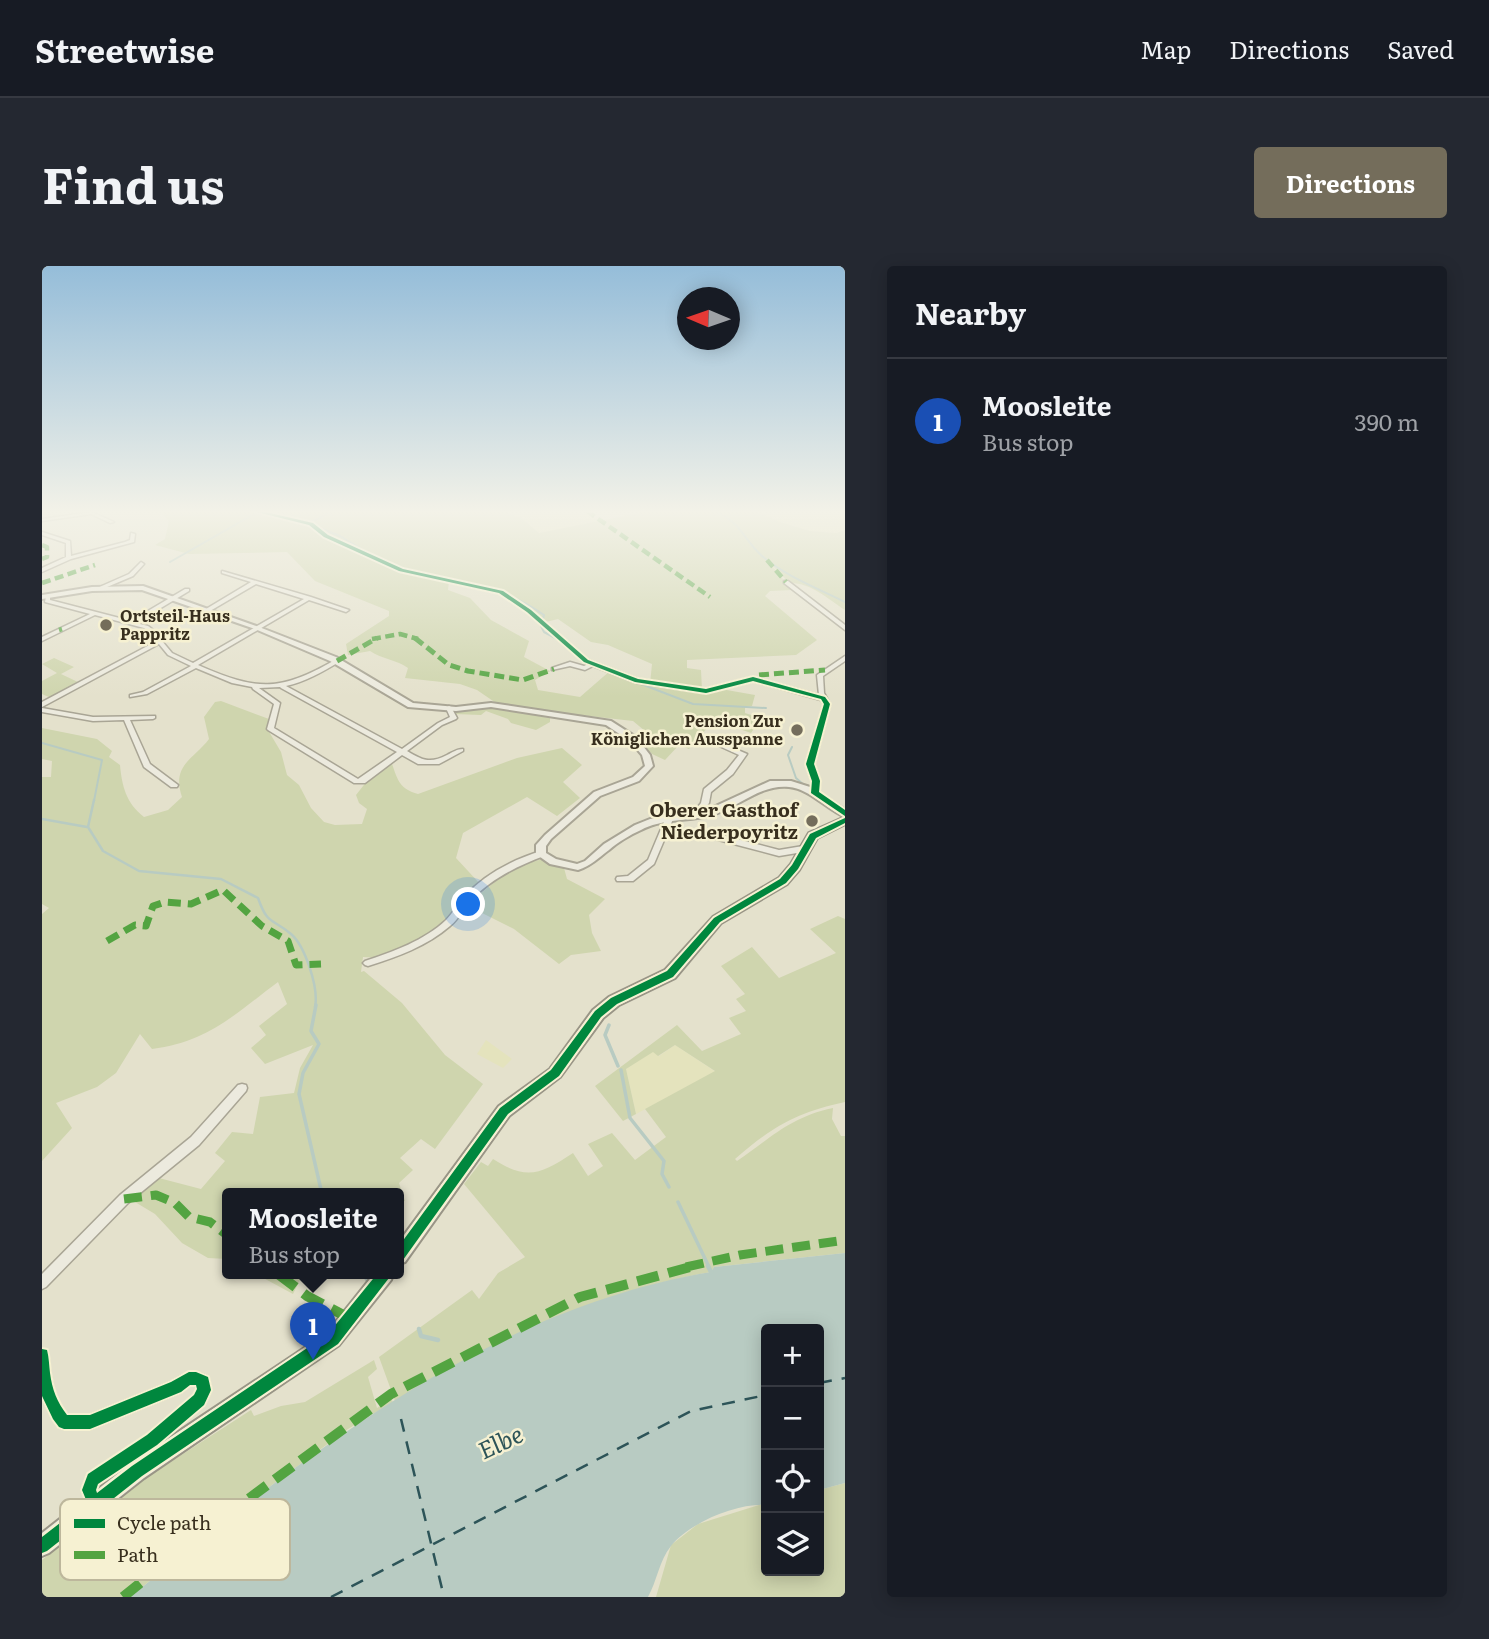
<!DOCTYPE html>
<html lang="en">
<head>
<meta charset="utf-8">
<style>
	:root { --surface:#171b24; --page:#242831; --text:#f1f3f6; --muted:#9ea1a6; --line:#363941; --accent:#746d5b }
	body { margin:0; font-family:Literata,serif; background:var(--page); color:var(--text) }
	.controls { position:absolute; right:21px; bottom:21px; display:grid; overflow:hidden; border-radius:7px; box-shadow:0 4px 18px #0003 }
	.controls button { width:63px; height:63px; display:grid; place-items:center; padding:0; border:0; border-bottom:2px solid var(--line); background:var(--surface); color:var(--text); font:35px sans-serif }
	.compass { position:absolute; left:635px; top:21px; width:63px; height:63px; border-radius:50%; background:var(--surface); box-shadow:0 4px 18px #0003; rotate:272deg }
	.you { position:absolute; left:427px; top:639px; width:24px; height:24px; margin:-18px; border:5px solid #fff; border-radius:50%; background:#1a73e8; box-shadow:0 0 0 10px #1a73e833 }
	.badge { display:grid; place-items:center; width:46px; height:46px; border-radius:50%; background:var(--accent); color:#fff; font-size:23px; font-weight:700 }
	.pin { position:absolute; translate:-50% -58px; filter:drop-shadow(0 2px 4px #0008) }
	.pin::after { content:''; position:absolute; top:37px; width:24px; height:21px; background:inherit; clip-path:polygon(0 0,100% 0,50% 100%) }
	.popup { position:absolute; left:180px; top:922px; width:182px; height:91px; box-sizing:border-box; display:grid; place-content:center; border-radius:7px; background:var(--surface); filter:drop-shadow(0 2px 5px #0005); font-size:23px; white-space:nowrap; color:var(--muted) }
	.popup b { font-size:26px; color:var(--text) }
	.popup::after { content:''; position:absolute; left:50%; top:100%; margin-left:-14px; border:14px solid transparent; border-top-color:var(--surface) }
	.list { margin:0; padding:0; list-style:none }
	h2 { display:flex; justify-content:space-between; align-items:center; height:91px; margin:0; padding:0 28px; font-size:30px }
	h2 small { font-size:23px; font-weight:400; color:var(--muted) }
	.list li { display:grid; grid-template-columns:46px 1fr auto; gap:21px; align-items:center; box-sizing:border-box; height:126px; padding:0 28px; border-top:2px solid var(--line) }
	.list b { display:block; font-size:26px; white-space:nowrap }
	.list p { margin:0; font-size:23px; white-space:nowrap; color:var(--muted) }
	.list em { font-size:23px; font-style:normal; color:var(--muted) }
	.icon { flex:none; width:38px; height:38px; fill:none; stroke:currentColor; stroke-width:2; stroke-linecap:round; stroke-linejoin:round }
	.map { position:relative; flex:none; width:803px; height:1331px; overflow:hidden; border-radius:7px }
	header { display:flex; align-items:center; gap:42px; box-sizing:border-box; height:98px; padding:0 35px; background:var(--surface); border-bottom:2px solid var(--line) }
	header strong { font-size:33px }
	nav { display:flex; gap:38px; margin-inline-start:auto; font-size:24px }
	.intro { display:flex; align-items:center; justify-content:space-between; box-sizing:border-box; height:168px; padding:0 42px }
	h1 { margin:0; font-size:49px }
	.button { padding:18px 32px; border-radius:7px; background:var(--accent); color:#fff; font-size:24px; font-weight:700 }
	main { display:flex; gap:42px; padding:0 42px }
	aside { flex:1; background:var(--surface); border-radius:7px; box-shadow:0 4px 18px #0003 }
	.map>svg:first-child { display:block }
	.farmland { fill:#e4e3bd }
	.green { fill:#cfd5ae; fill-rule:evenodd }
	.water { fill:#b8cbc2 }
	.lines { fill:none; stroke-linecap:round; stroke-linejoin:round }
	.stream-far3 { stroke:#b8cbc2; stroke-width:2 }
	.stream-far2 { stroke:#b8cbc2; stroke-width:2.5 }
	.stream-far1 { stroke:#b8cbc2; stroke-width:3.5 }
	.stream { stroke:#b8cbc2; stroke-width:4.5 }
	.ferry { stroke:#2d5458; stroke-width:2.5; stroke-dasharray:13 10; stroke-linecap:butt }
	.minor-casing { stroke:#a9a595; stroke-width:3 }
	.tertiary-casing { stroke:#a9a595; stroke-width:4 }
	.secondary-casing { stroke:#999586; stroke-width:4 }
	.minor { fill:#eceade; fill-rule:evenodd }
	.tertiary { fill:#eceade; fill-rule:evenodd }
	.secondary { fill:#eceade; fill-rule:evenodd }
	.quiet-far4 { stroke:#53a441; stroke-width:4.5; stroke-dasharray:9 4.5; stroke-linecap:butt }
	.quiet-far3 { stroke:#53a441; stroke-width:5; stroke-dasharray:10 5; stroke-linecap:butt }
	.quiet-far2 { stroke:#53a441; stroke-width:7; stroke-dasharray:13 7; stroke-linecap:butt }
	.quiet-far1 { stroke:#53a441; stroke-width:9; stroke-dasharray:18 9; stroke-linecap:butt }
	.quiet { stroke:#53a441; stroke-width:10; stroke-dasharray:22 10; stroke-linecap:butt }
	.cycleway-casing { stroke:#f6f1d2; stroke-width:4 }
	.cycleway { fill:#00873e; fill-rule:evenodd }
	.poi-dot { fill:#746d5b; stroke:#f6f1d2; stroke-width:2.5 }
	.labels { text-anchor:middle; stroke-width:5; stroke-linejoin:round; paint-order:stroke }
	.far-poi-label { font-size:16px; font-weight:bold; fill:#382f1e; stroke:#f6f1d2; text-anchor:start }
	.poi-label { font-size:19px; font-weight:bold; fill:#382f1e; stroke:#f6f1d2; text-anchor:end }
	.near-water-label { font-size:24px; font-style:italic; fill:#2d5458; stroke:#f6f1d2 }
	.key { fill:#f6f1d2; stroke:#bdb79c; stroke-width:2 }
	.key-label { font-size:19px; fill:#382f1e }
</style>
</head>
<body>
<header>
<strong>Streetwise</strong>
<nav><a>Map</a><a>Directions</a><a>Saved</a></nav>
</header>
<div class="intro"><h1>Find us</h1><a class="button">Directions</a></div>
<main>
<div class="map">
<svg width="803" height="1331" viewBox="0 0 803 1331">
	<rect width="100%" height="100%" fill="#e4e1cc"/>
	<path class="farmland" d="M460 245H543L559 256 497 267 479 252Z
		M713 245H803V264L794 267 768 265 738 256Z
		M444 774 470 793 461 802 435 788Z
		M633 779 674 806 594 848 584 803 611 785 617 790Z"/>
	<path class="green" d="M118 245H460L479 252 497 267 607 245H713L738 256 768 265 794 267 803 264V344C786 333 768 316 747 317L726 295 750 324 728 325 723 330 775 374 754 389 645 394V402L659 404 660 424 679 423 713 429 710 440 703 441V447L727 455 725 460 715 458 709 467 689 460 666 461 647 483 637 479 623 494 610 488 592 468 603 465 591 455 486 443 454 437 435 424 418 418 363 412 366 402C355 394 340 393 328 385L306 389 304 378 347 350V345L273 315 245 286 147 288 113 279 123 273 127 255ZM407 315 459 326 500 357 516 353 549 376 566 379 610 398 608 418 569 404 538 431 496 424 493 414 512 403 508 405 482 391 487 375 449 354 428 332 406 324Z
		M12 392 32 401 19 408 38 417 9 432 0 428V415L15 407 0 398Z
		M179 435 227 453 226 464 239 486 245 509 257 519 269 542 282 556 293 559 320 558 325 543 317 537 314 529 325 515 350 498C356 515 358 523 376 528L475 492 520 482 540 499 521 516 538 532 515 550 485 531 421 567 414 592 439 619C412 648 379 684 337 691 332 692 326 691 321 691L319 706 322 705 360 737 403 789 441 818 393 883 379 873 358 892 371 904 357 917 363 935 357 936V928H185V993L166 992 140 977 113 948 88 933 113 911 159 923 183 895 173 887 190 866 211 868 218 831 252 827 258 802 271 779 223 798 209 782 224 769 217 760 245 738 236 716C193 748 166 776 110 783L98 768 74 807 55 821 14 837 30 862 0 895V648L7 642 0 638V511H9L10 495 0 493V462L55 473 70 485 67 491 78 499C80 520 84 537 102 551L126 544 140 531C129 499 152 493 167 473L162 451 173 436Z
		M447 441 508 452V456L494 464 469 457 466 453 444 445 439 449 413 448 410 444Z
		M501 593 522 602 525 613 563 633 547 649 550 667 559 685 529 689 517 698 472 663 424 639 473 600Z
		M796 650 803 653V836C755 846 730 861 693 893L695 895C729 872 748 851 791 842L790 853 799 870H803V987L672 1001 669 1006C552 1027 454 1073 353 1135L337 1091 430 1024 437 1033 456 1007 483 991 422 918 439 896 446 900 451 893C485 915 499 908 531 887L546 910 561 900 546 878 570 867 593 894 624 871 603 843 673 805 633 779 616 790 611 786 584 803 594 848 581 855 553 820 635 759 660 785 699 768 687 752 704 745 694 733 703 728 679 700 710 681 737 712 794 687 768 663Z
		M214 1008H253L258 1014 251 1028Z
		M332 1094 335 1103 326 1111 335 1142 349 1133 351 1136 306 1163 181 1255 88 1331H0V1294L96 1217 209 1144 212 1150 239 1140 263 1136Z
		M803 1217V1331H614L629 1279 656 1258 717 1239H724V1305H777V1224Z"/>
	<path class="water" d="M803 987V1217L777 1224V1063H724V1239C695 1237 647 1257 629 1280 617 1295 615 1315 606 1331H88C260 1192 445 1043 669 1006L672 1001Z"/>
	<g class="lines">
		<path class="stream-far3" d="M672 245C701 257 699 271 720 290 743 310 775 322 803 336
			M258 254 298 270 331 290
			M269 256 291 245
			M337 293 366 304 415 315
			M128 296 212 248
			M428 318C456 323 479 333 502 349L499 360 502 366 517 374
			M538 392 546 398
			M581 411 651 438 724 442
			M0 477 60 494 52 535
			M750 481 746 489 754 512 762 519"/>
		<path class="stream-far2" d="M52 534 46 561 61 585 97 605 179 613 216 632C226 660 229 651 249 668 263 680 277 722 273 741
			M0 553 45 561"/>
		<path class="stream-far1" d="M274 739 269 765 277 778 261 807 257 828 280 928
			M567 759 563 769 576 800
			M579 804 588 852 622 895 620 908 627 921
			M636 936 667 1001"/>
		<path class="stream" d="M666 1000 669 1006
			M322 1008 326 1015
			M377 1063 379 1070 396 1074"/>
		<path class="ferry" d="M777 1117 803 1112
			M359 1153 402 1331
			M289 1331 649 1145 724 1129"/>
		<g class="minor-casing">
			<path id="minor" d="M211 245H219L271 257 286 269 361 303 461 325 489 344 546 394 596 413 664 423 711 411 777 429 775 409 803 390V395L781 410 782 427 788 438 772 498 778 515 777 527 773 529 769 527 770 515 764 498 782 438 779 434 711 415 664 427 595 417 551 400 543 404 528 400 510 404V402L528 396 542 400 546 398 542 396 485 346 457 327 357 305 282 271 267 259Z
				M50 246 72 256 68 257 49 248 0 255V253Z
				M0 266 28 275 29 290 83 276 88 274 89 267 93 268 92 276 29 293 0 306V302L24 291V277L0 269Z
				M99 296 102 298 91 310 58 324 53 323 87 308Z
				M180 305 269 331 307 344 304 346 267 334 156 399C215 425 237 426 293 394H297V396C280 406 263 416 244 420L360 483 396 457 408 451 404 442 407 440 409 441 415 452 414 453 400 459 365 485C380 494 388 498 405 489 411 486 415 483 421 483V485L397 498H376L360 489 323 517H312L226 464 225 463 232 438 211 423 210 421 190 417 154 402 105 428 88 431V429L101 426 149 400 126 389 117 378 0 441V436L115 375 110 368 102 362 53 349 0 375V371L48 348 3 336 4 330H8V334L89 355 143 323H147V325L94 357 106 360 110 363 130 387 151 397 262 333 214 318 168 345H164V343L209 316 180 307ZM238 421 239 422 355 486 316 513 232 462 238 437 217 422Z
				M742 315H746L803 359V364L742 317Z
				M0 442 51 451 113 450V452L111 453 88 454 108 498 136 519 135 521H129L102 501 82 454 51 455 0 446Z
				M668 472 705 488 691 508 669 526 667 537 656 552H653L649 550 659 537 662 523 685 504 697 489 666 475V473Z
				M624 551H627L631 553 612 598 591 615H575L574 613 575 611 586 610 606 594Z
				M664 565 737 584 761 580 765 583 761 586 737 590 661 570 660 568 661 566Z
				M499 585 503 588 502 590C475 600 449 613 428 635 421 643 417 653 408 660 385 680 355 691 326 700L323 699 321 697 323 695C351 686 383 674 404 654 411 647 415 639 421 632 441 609 470 594 499 585Z
				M200 818 204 819 205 822 204 825 157 879 86 937 4 1021 0 1023V1008L78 929 149 871 196 819Z
				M0 1083 5 1084C7 1092 7 1099 8 1107 10 1123 15 1136 25 1149H48L129 1116C142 1107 152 1103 166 1111L169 1124 162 1139 115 1179 56 1218 54 1224 59 1236 57 1241 52 1243 47 1241 40 1224 46 1208 105 1169 152 1129 155 1123V1120L148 1119 139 1126 48 1163H22L17 1161 11 1153 0 1130Z"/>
		</g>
		<g class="tertiary-casing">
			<path id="tertiary" d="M101 320 217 361 294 391 371 437 414 441 449 437 569 455 594 471 608 489 611 500 597 515 558 530 509 573 504 580V587L514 593 535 598 543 595 562 578 593 559 608 553 665 544 728 515H749L768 521 803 544V551C784 543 768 523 747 521 717 518 695 543 667 550 645 555 619 553 599 564 588 569 576 576 567 584 556 592 549 600 536 604L508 598 494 588V579L503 569 552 526 591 511 603 500 600 489 588 475 564 459 449 441 414 445 366 441 288 395 213 363 100 324 50 325 0 333V329L50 321Z"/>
		</g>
		<g class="secondary-casing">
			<path id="secondary" d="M803 551V558L775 572 757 604 745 618 679 657 633 712 577 739 561 752 518 811 467 850 363 996 357 998V976L457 840 508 803 551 744 567 731 623 704 671 651 737 612 749 598 767 567Z
				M332 1008H351L349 1014 297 1079 102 1212 7 1287 0 1290V1267L88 1198 285 1067Z"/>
		</g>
		<use href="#minor" class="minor"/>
		<use href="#tertiary" class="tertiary"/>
		<use href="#secondary" class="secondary"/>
		<path class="quiet-far4" d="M545 245 668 331
			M0 279 5 281V291L0 293
			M725 294 744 316
			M0 317 53 299
			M17 364 20 363
			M330 373 358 368 376 373"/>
		<path class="quiet-far3" d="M373 372 407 399 426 405 481 414 512 403
			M295 395 335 372
			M717 409 783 404"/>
		<path class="quiet-far2" d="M65 675 93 659 104 660 111 640 123 636 149 638 181 624 220 660 246 675 254 699 279 698"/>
		<path class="quiet-far1" d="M82 933 114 929 133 937 147 951 168 956 185 969
			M644 1001 698 989 803 974"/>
		<path class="quiet" d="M236 1008 265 1030 309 1053
			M81 1331 164 1264 349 1128 538 1031 652 1000"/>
		<g class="cycleway-casing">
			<path id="cycleway" d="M211 245H219L271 257 286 269 361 303 461 325 489 344 546 394 596 413 664 423 711 411 783 431 788 438 772 498 778 515 777 526 803 544V550L769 527 770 515 764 498 782 438 779 433 711 415 664 427 593 416 542 396 485 346 457 327 357 305 282 271 267 259Z
				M803 552V557L774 572 756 603 744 617 678 656 631 711 575 738 559 751 517 810 466 848 361 994 357 996V980L458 842 509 804 553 745 569 732 625 705 672 652 738 613 750 599 768 568Z
				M335 1008H349L347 1012 296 1078 100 1210 5 1285 0 1287V1271L45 1236 40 1224 46 1208 105 1169 152 1129 155 1123 154 1119H148L139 1126 48 1163H22L17 1161 11 1153 0 1130V1083L5 1084C7 1092 7 1099 8 1107 10 1123 15 1136 25 1149H48L129 1116 147 1106H154L166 1111 169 1124 162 1139 115 1179 56 1218 54 1224 55 1227 90 1200 286 1068Z"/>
		</g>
		<use href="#cycleway" class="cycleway"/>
	</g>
	<linearGradient id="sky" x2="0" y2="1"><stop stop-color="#95bdd9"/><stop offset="0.57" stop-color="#f3f2e8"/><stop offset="1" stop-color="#f3f2e8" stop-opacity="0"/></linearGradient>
	<rect width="803" height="431" fill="url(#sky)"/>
	<g class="poi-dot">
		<circle cx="64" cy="359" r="7"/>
		<circle cx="755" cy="464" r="7"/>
		<circle cx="770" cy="555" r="7"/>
	</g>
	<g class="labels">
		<g class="far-poi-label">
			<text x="78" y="356">Ortsteil-Haus<tspan x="78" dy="18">Pappritz</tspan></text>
			<text x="741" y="461" text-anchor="end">Pension Zur<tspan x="741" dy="18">Königlichen Ausspanne</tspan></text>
		</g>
		<g class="poi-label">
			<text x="756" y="551">Oberer Gasthof<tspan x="756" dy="22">Niederpoyritz</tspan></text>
		</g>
		<g class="near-water-label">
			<text transform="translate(459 1177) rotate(-25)" y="8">Elbe</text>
		</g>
	</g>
	<rect x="18" y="1233" width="230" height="81" rx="10" class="key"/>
	<rect x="32" y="1253" width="31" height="9" fill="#00873e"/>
	<rect x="32" y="1285" width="31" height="8" fill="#53a441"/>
	<g class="key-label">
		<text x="75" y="1264">Cycle path</text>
		<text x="75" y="1296">Path</text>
	</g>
</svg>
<div class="controls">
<button>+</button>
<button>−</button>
<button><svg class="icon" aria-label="locate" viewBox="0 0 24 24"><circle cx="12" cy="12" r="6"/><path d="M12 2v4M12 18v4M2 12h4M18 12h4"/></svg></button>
<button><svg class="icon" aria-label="layers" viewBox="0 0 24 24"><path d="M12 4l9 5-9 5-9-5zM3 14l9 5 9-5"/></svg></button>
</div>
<svg class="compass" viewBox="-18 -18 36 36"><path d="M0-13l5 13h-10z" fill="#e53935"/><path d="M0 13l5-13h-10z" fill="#9ea1a6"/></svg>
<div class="you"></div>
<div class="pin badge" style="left:271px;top:1094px;background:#1a4fb4">1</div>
<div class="popup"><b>Moosleite</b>Bus stop</div>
</div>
<aside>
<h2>Nearby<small></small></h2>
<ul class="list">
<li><span class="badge" style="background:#1a4fb4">1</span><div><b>Moosleite</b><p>Bus stop</p></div><em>390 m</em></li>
</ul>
</aside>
</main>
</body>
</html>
